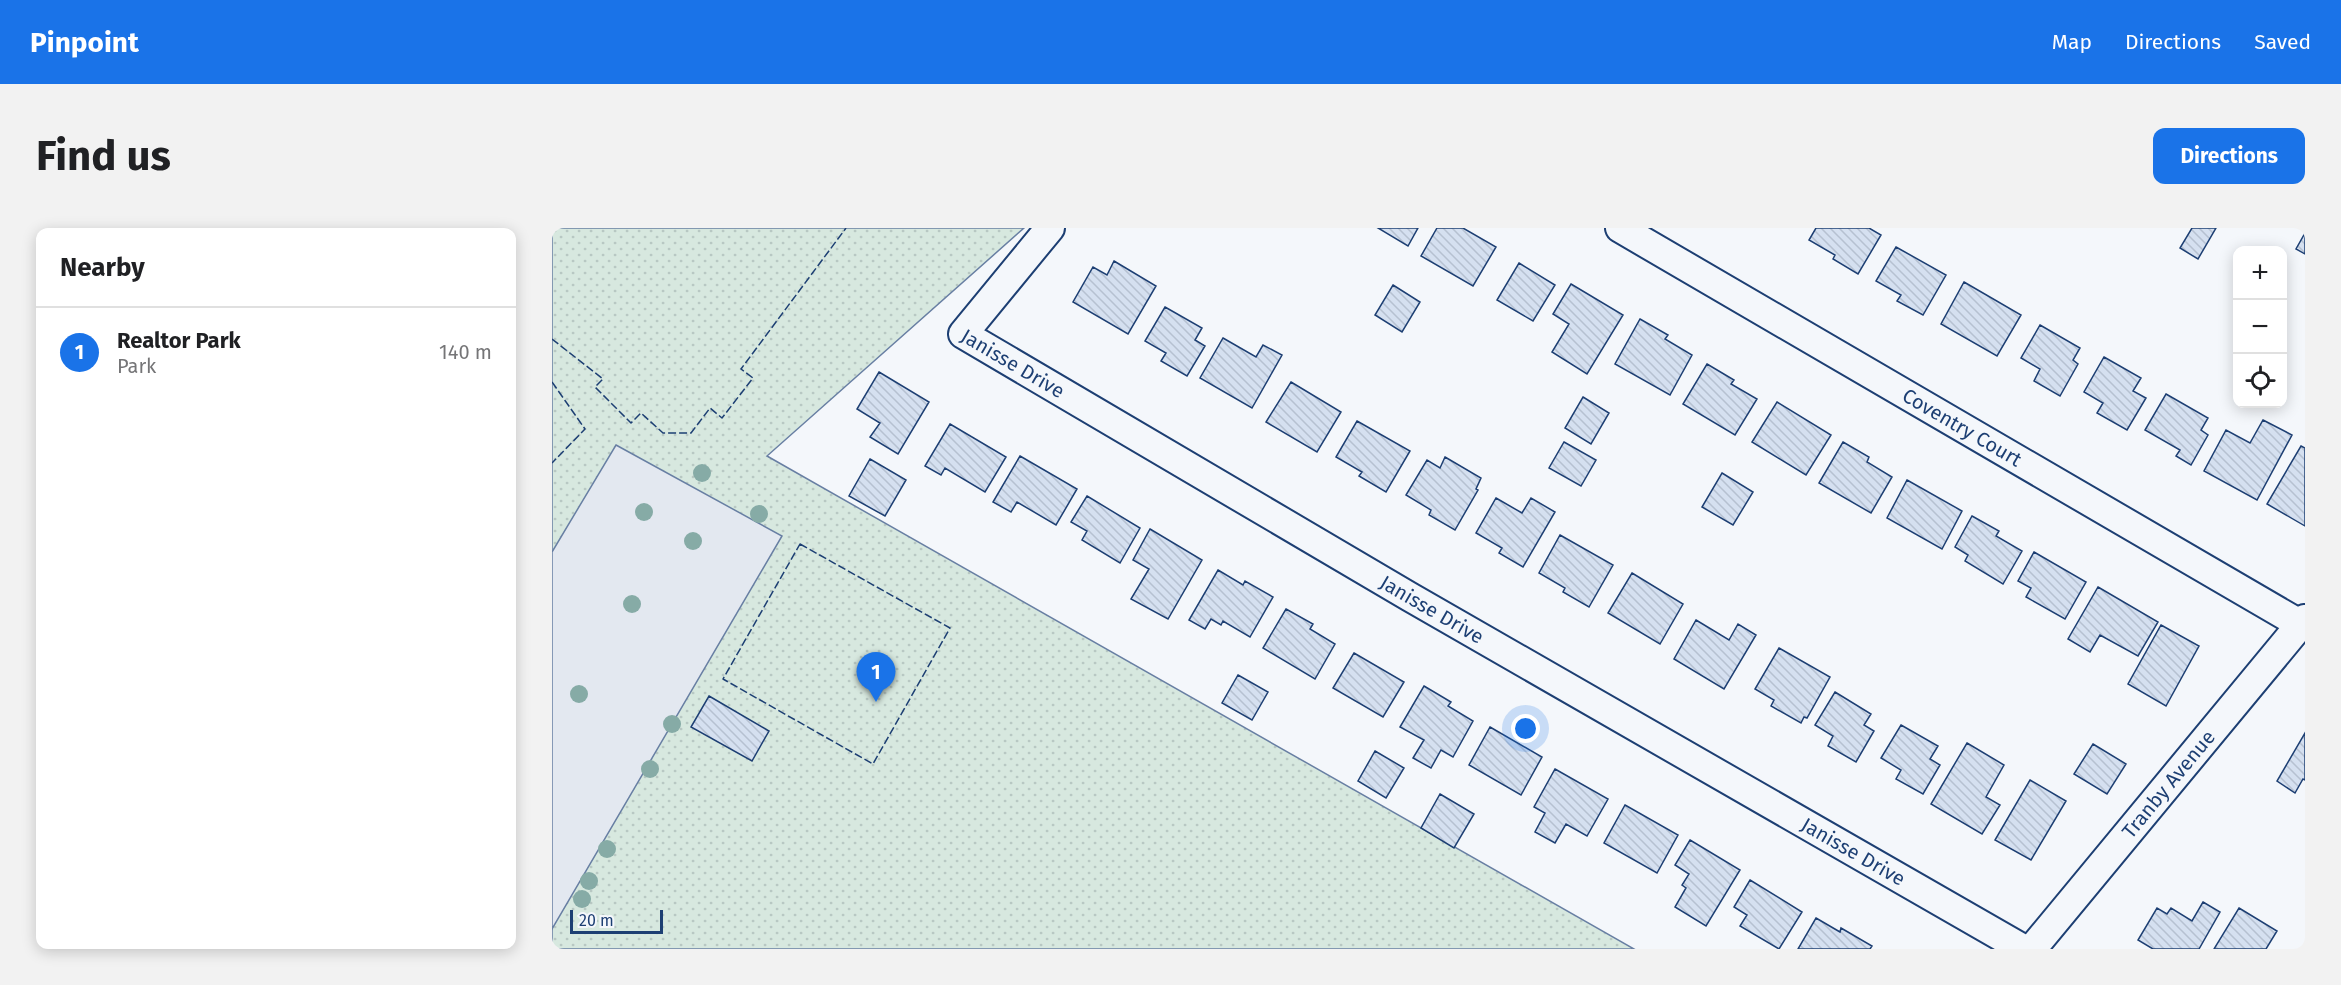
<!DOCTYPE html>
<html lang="en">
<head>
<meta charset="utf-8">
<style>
	:root { --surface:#fff; --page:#f2f2f2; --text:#202124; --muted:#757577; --line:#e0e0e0; --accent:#1a73e8 }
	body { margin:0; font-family:"Fira Sans",sans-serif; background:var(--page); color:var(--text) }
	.controls { position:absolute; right:18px; top:18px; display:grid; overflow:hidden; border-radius:12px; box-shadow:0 3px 15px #0003 }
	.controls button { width:54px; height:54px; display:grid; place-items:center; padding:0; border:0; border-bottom:2px solid var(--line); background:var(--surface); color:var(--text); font:30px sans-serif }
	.scale { position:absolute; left:18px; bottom:15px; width:93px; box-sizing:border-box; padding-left:6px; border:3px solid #1d3f73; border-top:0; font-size:16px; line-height:21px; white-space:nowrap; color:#1d3f73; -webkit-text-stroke:4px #f4f7fb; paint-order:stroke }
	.you { position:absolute; left:974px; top:501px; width:21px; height:21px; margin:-15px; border:4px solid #fff; border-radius:50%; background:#1a73e8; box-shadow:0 0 0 9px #1a73e833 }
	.badge { display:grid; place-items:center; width:39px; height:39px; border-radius:50%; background:var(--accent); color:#fff; font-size:20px; font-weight:700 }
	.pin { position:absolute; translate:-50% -50px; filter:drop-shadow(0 2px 3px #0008) }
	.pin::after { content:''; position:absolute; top:32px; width:21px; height:18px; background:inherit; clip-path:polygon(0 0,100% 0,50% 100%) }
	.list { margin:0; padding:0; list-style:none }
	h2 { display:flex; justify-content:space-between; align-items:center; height:78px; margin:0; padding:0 24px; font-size:26px }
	h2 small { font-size:20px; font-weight:400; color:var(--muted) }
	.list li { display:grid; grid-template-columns:39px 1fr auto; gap:18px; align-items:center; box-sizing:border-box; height:90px; padding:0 24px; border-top:2px solid var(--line) }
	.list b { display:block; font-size:22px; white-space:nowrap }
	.list p { margin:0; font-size:20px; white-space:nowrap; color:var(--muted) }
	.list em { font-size:20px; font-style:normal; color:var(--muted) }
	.icon { flex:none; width:33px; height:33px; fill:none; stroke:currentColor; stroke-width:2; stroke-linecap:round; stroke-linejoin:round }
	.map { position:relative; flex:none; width:1753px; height:721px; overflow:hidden; border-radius:12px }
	header { display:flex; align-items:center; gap:36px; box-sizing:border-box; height:84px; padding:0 30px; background:var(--accent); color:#fff }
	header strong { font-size:28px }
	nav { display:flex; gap:33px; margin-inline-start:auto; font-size:21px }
	.intro { display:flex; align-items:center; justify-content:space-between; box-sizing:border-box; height:144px; padding:0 36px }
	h1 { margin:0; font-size:42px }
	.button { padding:15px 27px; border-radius:12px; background:var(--accent); color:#fff; font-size:21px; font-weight:700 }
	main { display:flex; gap:36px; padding:0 36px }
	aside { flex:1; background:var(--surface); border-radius:12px; box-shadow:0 3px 15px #0003 }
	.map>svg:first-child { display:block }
	.park { fill:url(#park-dots); stroke:#687fa3; stroke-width:1.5 }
	.parking { fill:#e3e8f0; stroke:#687fa3; stroke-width:1.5 }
	.building { fill:url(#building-back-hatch); stroke:#1d3f73; stroke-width:1.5 }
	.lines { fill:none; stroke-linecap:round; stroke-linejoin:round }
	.street-casing { stroke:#1d3f73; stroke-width:32 }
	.street { stroke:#f4f7fb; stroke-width:28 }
	.fence { stroke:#1d3f73; stroke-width:1.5; stroke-dasharray:8 3; stroke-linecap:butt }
	.tree { fill:#86aba6 }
	.labels { text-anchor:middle; stroke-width:4.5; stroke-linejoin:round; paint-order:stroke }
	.street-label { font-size:20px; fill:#1d3f73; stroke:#f4f7fb }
</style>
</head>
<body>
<header>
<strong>Pinpoint</strong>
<nav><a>Map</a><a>Directions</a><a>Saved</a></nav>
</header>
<div class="intro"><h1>Find us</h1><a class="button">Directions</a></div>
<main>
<aside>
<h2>Nearby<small></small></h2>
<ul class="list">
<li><span class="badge">1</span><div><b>Realtor Park</b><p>Park</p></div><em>140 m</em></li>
</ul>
</aside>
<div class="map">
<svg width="1753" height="721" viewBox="0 0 1753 721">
	<defs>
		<pattern id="park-dots" width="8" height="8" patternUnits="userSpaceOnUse" patternTransform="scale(1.5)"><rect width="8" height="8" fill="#d7e8df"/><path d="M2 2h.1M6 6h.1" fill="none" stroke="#b8c8c3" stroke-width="1.8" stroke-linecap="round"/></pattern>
		<pattern id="building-back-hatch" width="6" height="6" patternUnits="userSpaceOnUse" patternTransform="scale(1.5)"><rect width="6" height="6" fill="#d5e0f0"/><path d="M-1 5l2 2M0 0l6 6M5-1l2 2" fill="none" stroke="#b6c1d1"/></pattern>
	</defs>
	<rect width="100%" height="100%" fill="#f4f7fb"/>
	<path class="park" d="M0 0H472L215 228 1082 721H0Z"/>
	<path class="parking" d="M64 217 230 308 0 701V324Z"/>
	<path class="building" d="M826 0H866L856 18Z
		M885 0H911L944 19 921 58 869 28Z
		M1264 0H1317L1329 7 1306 46 1281 31 1283 27 1257 12Z
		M1640 0H1664L1646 31 1628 20Z
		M1753 5V26L1744 21Z
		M1344 19 1394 47 1371 87 1345 73 1349 67 1324 53Z
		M562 33 604 58 576 106 521 74 541 39 555 47Z
		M967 35 1003 57 981 93 945 72Z
		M1412 54 1469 87 1445 128 1389 96Z
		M1019 56 1071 87 1035 146 1000 124 1017 96 1001 86Z
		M841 57 868 74 850 104 823 87Z
		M613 79 650 100 643 112 653 118 635 148 609 133 614 125 593 113Z
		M1088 91 1116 107 1113 111 1140 127 1118 167 1063 136Z
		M1488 97 1528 120 1521 132 1526 136 1508 168 1482 153 1488 141 1469 130Z
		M671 110 704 129 711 117 730 127 700 180 648 150Z
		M1552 129 1589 150 1581 163 1594 170 1575 202 1545 185 1551 175 1532 164Z
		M1155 136 1182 152 1179 156 1205 171 1183 207 1131 176Z
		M327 144 377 174 346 226 318 209 328 195 305 181Z
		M739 154 789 184 765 224 714 194Z
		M1614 166 1656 190 1649 202 1656 207 1639 237 1624 228 1628 222 1593 202Z
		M1031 169 1057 185 1039 216 1013 200Z
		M1225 174 1279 207 1254 247 1200 214Z
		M1711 192 1740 207 1705 272 1652 243 1674 202 1698 215Z
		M805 193 858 223 834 264 807 248 810 244 784 229Z
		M398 196 454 229 433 264 393 240 389 247 373 238Z
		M1012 214 1044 232 1029 258 997 240Z
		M1291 214 1317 229 1315 234 1340 249 1319 285 1267 255Z
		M1749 218 1753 220V298L1715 276Z
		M468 228 525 261 504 297 465 274 459 284 441 274Z
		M893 229 929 250 924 261 926 262 903 302 877 287 879 282 854 267 875 232 888 240Z
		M318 231 354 252 333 288 297 268Z
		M1170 245 1201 264 1181 297 1150 279Z
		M1355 252 1410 283 1390 321 1335 290Z
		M535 268 588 300 568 335 530 312 535 303 519 294Z
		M944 270 970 285 979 270 1003 284 971 339 947 325 950 320 924 305Z
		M1420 288 1447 303 1444 308 1470 323 1451 356 1413 333 1416 327 1403 319Z
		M598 301 650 332 616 391 579 371 597 341 581 332Z
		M1008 307 1061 337 1037 379 1011 364 1013 360 987 345Z
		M1482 324 1534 354 1513 391 1474 369 1479 360 1466 353Z
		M666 342 691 357 693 353 721 369 698 409 671 393 669 397 659 391 653 401 637 392Z
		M1080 345 1131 376 1108 416 1056 385Z
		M1546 359 1606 394 1586 428 1548 407 1538 424 1516 411Z
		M734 381 761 396 758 401 783 416 763 451 711 420Z
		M1144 392 1177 412 1186 396 1204 407 1172 461 1122 431Z
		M1609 397 1647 418 1614 478 1576 456Z
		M1227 420 1278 449 1255 490 1252 489 1249 495 1219 478 1222 472 1203 461Z
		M802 425 852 454 831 489 781 460Z
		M686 447 716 464 700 492 670 475Z
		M872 458 899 474 896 478 921 493 901 529 889 522 879 540 861 530 872 512 848 499Z
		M1283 464 1319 486 1312 497 1322 503 1304 534 1276 518 1281 508 1263 497Z
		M157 468 217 503 200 533 139 499Z
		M1349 497 1386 518 1378 531 1388 537 1371 566 1344 551 1349 542 1329 530Z
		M938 499 990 529 969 567 917 537Z
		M1753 505V552L1751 551 1743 565 1725 553Z
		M1415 515 1452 537 1434 569 1448 577 1430 606 1379 576Z
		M1541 516 1574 536 1555 566 1522 546Z
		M823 523 852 540 834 570 806 553Z
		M1003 541 1056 571 1035 608 1014 596 1003 615 983 604 993 585 982 579Z
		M1478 552 1514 573 1479 632 1443 612Z
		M888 566 922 586 902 620 869 600Z
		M1073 577 1126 607 1105 645 1052 615Z
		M1138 612 1188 642 1154 698 1123 679 1134 660 1130 657 1137 646 1123 637Z
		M1198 652 1250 684 1227 721 1188 698 1195 687 1182 679Z
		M1651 674 1668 684 1647 721H1601L1586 712 1605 680 1615 686 1619 680 1640 693Z
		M1687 680 1725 703 1714 721H1662Z
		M1264 690 1288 704 1289 700 1320 718 1318 721H1246Z"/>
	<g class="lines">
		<g class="street-casing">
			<g id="street">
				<path id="s1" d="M498 0 411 106 858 369 1471 721"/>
				<path id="s2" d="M1068 0 1753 399"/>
				<path id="s3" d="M1480 721 1753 391"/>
			</g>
		</g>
		<use href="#street" class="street"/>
		<path class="fence" d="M0 111 51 151 43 159 79 195 89 185 111 205H139L158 180 170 190 201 150 189 141 294 0
			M0 154 33 201 0 235
			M248 316 398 400 321 536 171 451Z"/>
	</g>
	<g class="tree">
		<circle cx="150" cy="245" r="9"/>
		<circle cx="92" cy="284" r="9"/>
		<circle cx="207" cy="286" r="9"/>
		<circle cx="141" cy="313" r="9"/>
		<circle cx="80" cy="376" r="9"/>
		<circle cx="27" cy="466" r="9"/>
		<circle cx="120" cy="496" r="9"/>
		<circle cx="98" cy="541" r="9"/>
		<circle cx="55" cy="621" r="9"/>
		<circle cx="37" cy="653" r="9"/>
		<circle cx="30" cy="671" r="9"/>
	</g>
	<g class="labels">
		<g class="street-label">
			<text dy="7" stroke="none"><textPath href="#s1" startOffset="195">Janisse Drive</textPath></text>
			<text dy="7" stroke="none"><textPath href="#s2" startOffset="396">Coventry Court</textPath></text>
			<text dy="7" stroke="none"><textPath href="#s1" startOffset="681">Janisse Drive</textPath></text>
			<text dy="7" stroke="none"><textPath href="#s3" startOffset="214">Tranby Avenue</textPath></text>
			<text dy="7" stroke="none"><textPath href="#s1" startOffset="1167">Janisse Drive</textPath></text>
		</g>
	</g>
</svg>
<div class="controls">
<button>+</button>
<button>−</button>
<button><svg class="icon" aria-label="locate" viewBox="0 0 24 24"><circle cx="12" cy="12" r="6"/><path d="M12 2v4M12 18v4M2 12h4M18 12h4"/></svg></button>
</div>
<div class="scale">20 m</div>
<div class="you"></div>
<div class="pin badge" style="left:324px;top:474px">1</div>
</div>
</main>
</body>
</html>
